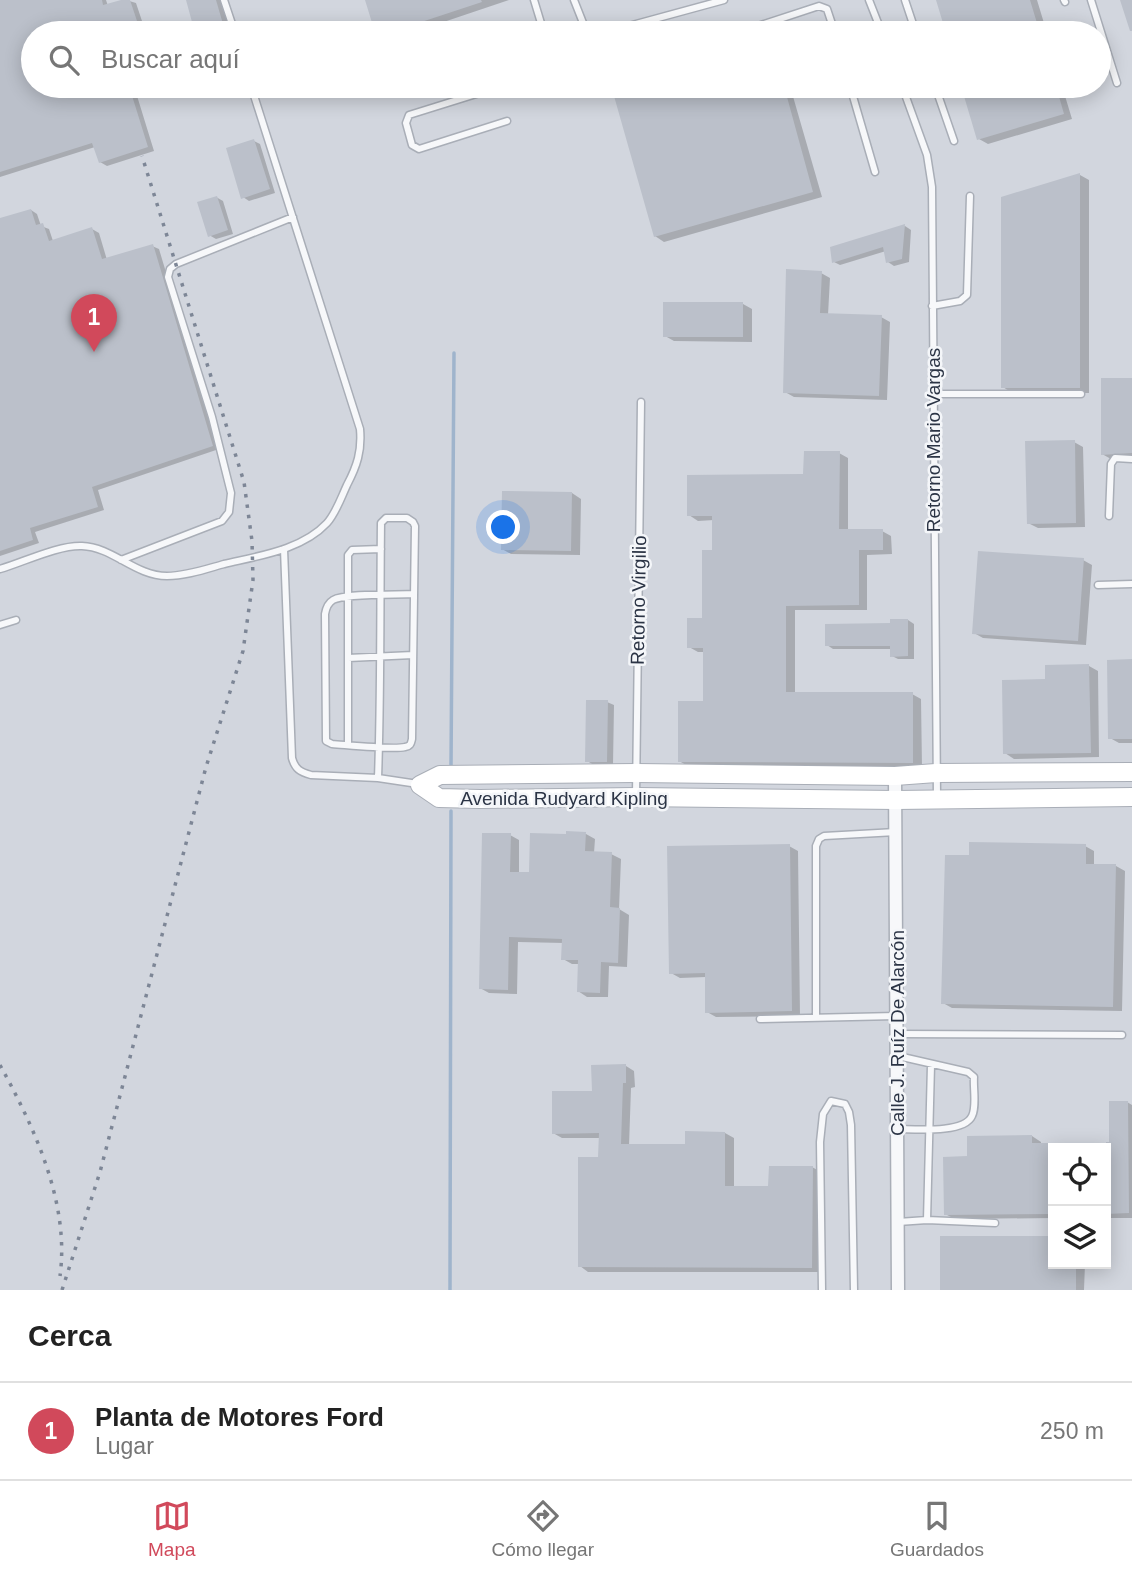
<!DOCTYPE html>
<html lang="es">
<head>
<meta charset="utf-8">
<style>
	:root { --surface:#fff; --page:#f2f2f2; --text:#222; --muted:#767676; --line:#e0e0e0; --accent:#d1495b }
	body { margin:0; font-family:Arial,sans-serif; background:var(--page); color:var(--text) }
	.controls { position:absolute; right:21px; bottom:21px; display:grid; overflow:hidden; border-radius:0px; box-shadow:0 4px 18px #0003 }
	.controls button { width:63px; height:63px; display:grid; place-items:center; padding:0; border:0; border-bottom:2px solid var(--line); background:var(--surface); color:var(--text); font:35px sans-serif }
	.you { position:absolute; left:504px; top:528px; width:24px; height:24px; margin:-18px; border:5px solid #fff; border-radius:50%; background:#1a73e8; box-shadow:0 0 0 10px #1a73e833 }
	.badge { display:grid; place-items:center; width:46px; height:46px; border-radius:50%; background:var(--accent); color:#fff; font-size:23px; font-weight:700 }
	.pin { position:absolute; translate:-50% -58px; filter:drop-shadow(0 2px 4px #0008) }
	.pin::after { content:''; position:absolute; top:37px; width:24px; height:21px; background:inherit; clip-path:polygon(0 0,100% 0,50% 100%) }
	.list { margin:0; padding:0; list-style:none }
	h2 { display:flex; justify-content:space-between; align-items:center; height:91px; margin:0; padding:0 28px; font-size:30px }
	h2 small { font-size:23px; font-weight:400; color:var(--muted) }
	.list li { display:grid; grid-template-columns:46px 1fr auto; gap:21px; align-items:center; box-sizing:border-box; height:98px; padding:0 28px; border-top:2px solid var(--line) }
	.list b { display:block; font-size:26px; white-space:nowrap }
	.list p { margin:0; font-size:23px; white-space:nowrap; color:var(--muted) }
	.list em { font-size:23px; font-style:normal; color:var(--muted) }
	.icon { flex:none; width:38px; height:38px; fill:none; stroke:currentColor; stroke-width:2; stroke-linecap:round; stroke-linejoin:round }
	.map { position:relative; flex:none; width:1132px; height:1290px; overflow:hidden }
	.search { position:absolute; background:var(--surface); box-shadow:0 4px 18px #0003; left:21px; right:21px; top:21px; height:77px; display:flex; align-items:center; gap:18px; box-sizing:border-box; padding:0 24px; border-radius:38px; color:var(--muted); font-size:26px }
	.sheet { height:189px; background:var(--surface) }
	nav { display:flex; justify-content:space-around; align-items:center; box-sizing:border-box; height:98px; border-top:2px solid var(--line); background:var(--surface); font-size:19px; color:var(--muted) }
	nav a { display:grid; justify-items:center; gap:4px }
	nav .on { color:var(--accent) }
	.map>svg:first-child { display:block }
	.built { fill:#d2d6de; fill-rule:evenodd }
	.shadow { fill:#0003 }
	.lines { fill:none; stroke-linecap:round; stroke-linejoin:round }
	.stream { stroke:#9fb4cc; stroke-width:3.5 }
	.building { fill:#bbc0ca }
	.lane-casing { stroke:#a9aeb7; stroke-width:9 }
	.street-casing { stroke:#a9aeb7; stroke-width:15 }
	.secondary-casing { stroke:#a9aeb7; stroke-width:20 }
	.lane { stroke:#f7f8fa; stroke-width:6 }
	.street { stroke:#f7f8fa; stroke-width:12 }
	.secondary { stroke:#fff; stroke-width:18 }
	.rail { stroke:#7d8696; stroke-width:3.5; stroke-dasharray:3.5 7; stroke-linecap:butt }
	.labels { text-anchor:middle; stroke-width:5; stroke-linejoin:round; paint-order:stroke }
	.street-label { font-size:19px; fill:#2b3445; stroke:#f4f6f9 }
</style>
</head>
<body>
<div class="map">
<svg width="1132" height="1290" viewBox="0 0 1132 1290">
	<rect width="100%" height="100%" fill="#e4e7ec"/>
	<path class="built" d="M0 0H1132V1290H0ZM33 33H1099V86H33ZM1053 1148H1106V1264H1053Z"/>
	<path class="shadow" d="M0 0H106L108 6 126 0 136 3 146 33H33V86H134L154 151 107 166 100 162 95 147 0 177Z
		M188 0H223L231 28 222 31V33H197Z
		M367 0H509L411 33H391L388 29 384 30 375 25Z
		M938 0H1037L1047 33H948Z
		M658 86H790L822 197 664 242 655 236 617 98Z
		M963 86H1062L1072 119 988 144 979 139Z
		M254 141 260 144 275 193 249 201 243 197Z
		M1080 175 1089 180V393H1012L1003 387Z
		M216 197 223 201 233 234 216 239 209 235Z
		M31 210 37 214 41 226 49 229 53 241 92 229 99 233 107 260 152 246 159 249 219 449 98 490 104 510 35 532 39 543 0 556V220Z
		M905 226 911 230 909 262 894 266 888 262 886 251 840 265 834 262 832 249Z
		M821 273 830 278 828 315 881 317 890 322 887 400 794 397 785 392Z
		M743 304 752 309V342L674 341 665 336Z
		M1132 380V457L1111 459 1102 454Z
		M1074 442 1083 447 1085 527 1038 528 1028 523Z
		M839 453 848 458V531H882L891 536 892 554 867 555V610H795V694H912L921 699 922 767 688 766 679 761 705 703V652H698L689 647 704 620 714 552V520L698 521 689 515 805 476Z
		M572 493 581 499 580 555 511 554 502 549Z
		M1083 560 1092 565 1086 645 983 638 974 633Z
		M908 620 914 624V659H898L892 656V649H833L827 645Z
		M1132 661V743H1119L1110 738Z
		M1089 666 1098 671 1099 757 1014 759 1005 753 1047 681Z
		M607 702 614 705 613 765H594L587 761Z
		M532 834H586L595 839 594 853 611 854 621 859 619 909 629 915 627 967 609 966 608 997H587L578 991 579 964H572L563 959 564 943 518 942 517 994 489 993 480 988 510 835 519 840V874H531Z
		M789 846 798 851 800 1016 716 1017 707 1012 706 977 680 978 671 973Z
		M1085 846 1094 851V866H1116L1125 871 1122 1011 952 1008 943 1003Z
		M626 1066 634 1071 635 1087 631 1088 629 1146H687L725 1133 734 1138V1187H770L812 1167 821 1172 820 1272H588L580 1266 600 1159V1138H562L553 1133 594 1093Z
		M1127 1102 1132 1105V1218H1106V1148H1053V1218L955 1219 945 1214 969 1158 1032 1136 1041 1142V1145L1111 1144Z
		M942 1237 1053 1238V1264H1085L1084 1290H941Z"/>
	<g class="lines">
		<path class="stream" d="M451 766 454 353
			M450 1290 451 811"/>
	</g>
	<path class="building" d="M0 0H102L103 5 121 0H130L141 33H33V86H129L148 147 99 163 92 143 0 172Z
		M186 0H216L223 24 214 26 216 33H195Z
		M365 0H481L482 2 388 33 384 22 373 26Z
		M936 0H1030L1040 33H946Z
		M1120 0H1132V31H1130Z
		M652 86H784L813 192 654 237 614 96Z
		M961 86H1056L1064 114 977 140Z
		M254 139 270 189 241 199 226 148Z
		M1080 173V388H1001V197Z
		M217 196 228 230 208 237 197 202Z
		M31 209 36 225 43 223 49 241 92 227 102 259 153 244 213 446 92 487 98 507 30 528 33 540 0 551V218Z
		M905 224 902 259 886 263 883 247 832 263 830 247Z
		M786 269 822 271 820 313 882 315 879 396 783 393Z
		M663 302H743V337H663Z
		M1101 378H1132V453L1101 455Z
		M1075 440 1076 523 1027 524 1025 441Z
		M804 451H840L839 529H883V550H859V605L786 606V692H913V763L678 762V701H703V648H687V618H702V550H712V516H687V475L803 474Z
		M502 491 572 492 571 551 501 550Z
		M978 551 1084 558 1078 641 972 634Z
		M890 619H908V656L890 657V646H825V624L890 623Z
		M1132 659V739H1108L1107 660Z
		M1089 664 1091 753 1003 754 1002 680 1045 679V665Z
		M586 700H608L607 762H585Z
		M566 831 586 832 585 851 612 852 610 907 620 908 618 963 601 962 600 993 577 992 578 960H561L562 939 509 937 508 990 479 989 482 833H511L510 872H529L530 833 566 834Z
		M969 842 1086 844V864H1116L1113 1007 941 1004 945 855H969Z
		M790 844 792 1011 705 1013V973L669 974 667 846Z
		M626 1064V1083H623L621 1144H685V1131L725 1132V1186H768L769 1166H813L812 1268 578 1267V1157H598L599 1133 552 1134V1091H592L591 1065Z
		M1109 1101H1128L1129 1213 1106 1214V1142H1109Z
		M1032 1135V1143H1053V1214L944 1215 943 1157 967 1156V1136Z
		M940 1236H1053V1264H1076V1290H940Z"/>
	<g class="lines">
		<g class="lane-casing">
			<path id="lane" d="M224 0 235 33
				M534 0 544 33
				M574 0 587 33
				M869 0 882 33
				M905 0 916 33
				M1064 0 1065 2
				M1091 0 1117 83
				M603 33 724 0
				M737 33 819 6 827 9 835 33
				M502 86 409 115 406 123 412 145 419 149 507 121
				M850 86 875 172
				M902 86 927 155 932 187 937 797
				M935 86 954 141
				M932 306 960 301 967 295 970 196
				M933 394H1081
				M1109 516 1111 464 1115 458 1132 459
				M284 549 292 758C295 769 300 772 311 775L378 778 418 784
				M121 560 222 521 229 512 231 493 212 417 168 277 170 269 176 264 293 217
				M0 569C24 562 58 545 82 546 113 547 135 576 167 576 186 576 206 569 224 564 258 556 302 550 327 523 336 513 341 498 347 485 357 466 362 451 360 429L251 86
				M1098 585 1132 584
				M0 625 16 620
				M348 658 413 655
				M348 745V555L352 550 381 549
				M378 778C381 693 380 608 381 523L386 518H407L413 522 415 526 412 739C411 743 411 746 405 747 393 750 347 745 332 744L326 741 325 614C326 608 328 603 333 600 345 593 397 595 414 594
				M636 796 641 402
				M816 1017V846L819 839 824 836 896 832
				M760 1019 896 1016
				M898 1034 1122 1035
				M897 1129C913 1129 964 1134 972 1116 977 1106 973 1088 974 1077L968 1072 898 1056
				M927 1220 931 1065
				M898 1222 927 1220 995 1223
				M822 1290 820 1142 823 1114 831 1101 845 1104 849 1112 851 1125 854 1290"/>
		</g>
		<g class="street-casing">
			<path id="street" d="M895 776 898 1290"/>
		</g>
		<g class="secondary-casing">
			<path id="secondary" d="M1132 772 936 773 895 776 636 773 440 775 420 785 439 798 480 799 636 797 896 800 1132 797"/>
		</g>
		<use href="#lane" class="lane"/>
		<use href="#street" class="street"/>
		<use href="#secondary" class="secondary"/>
		<path class="rail" d="M0 1065C34 1127 70 1203 60 1276
			M62 1290 100 1172 206 767 243 651 253 580 252 541 244 482 142 156"/>
	</g>
	<g class="labels">
		<g class="street-label">
			<text transform="translate(933 440) rotate(-90)" y="7">Retorno Mario Vargas</text>
			<text transform="translate(638 600) rotate(-89)" y="7">Retorno Virgilio</text>
			<text x="564" y="805">Avenida Rudyard Kipling</text>
			<text transform="translate(897 1033) rotate(-90)" y="7">Calle J. Ruíz De Alarcón</text>
		</g>
	</g>
</svg>
<div class="controls">
<button><svg class="icon" aria-label="locate" viewBox="0 0 24 24"><circle cx="12" cy="12" r="6"/><path d="M12 2v4M12 18v4M2 12h4M18 12h4"/></svg></button>
<button><svg class="icon" aria-label="layers" viewBox="0 0 24 24"><path d="M12 4l9 5-9 5-9-5zM3 14l9 5 9-5"/></svg></button>
</div>
<div class="you"></div>
<div class="pin badge" style="left:94px;top:352px">1</div>
<div class="search"><svg class="icon" aria-label="search" viewBox="0 0 24 24"><circle cx="10" cy="10" r="6"/><path d="M15 15l6 6"/></svg>Buscar aquí</div>
</div>
<section class="sheet">
<h2>Cerca<small></small></h2>
<ul class="list">
<li><span class="badge">1</span><div><b>Planta de Motores Ford</b><p>Lugar</p></div><em>250 m</em></li>
</ul>
</section>
<nav>
<a class="on"><svg class="icon" aria-label="map" viewBox="0 0 24 24"><path d="M3 6l6-2 6 2 6-2v14l-6 2-6-2-6 2zM9 4v14M15 6v14"/></svg>Mapa</a>
<a><svg class="icon" aria-label="directions" viewBox="0 0 24 24"><path d="M12 3l9 9-9 9-9-9zM9 14v-3h6M13 9l2 2-2 2"/></svg>Cómo llegar</a>
<a><svg class="icon" aria-label="saved" viewBox="0 0 24 24"><path d="M7 4h10v16l-5-4-5 4z"/></svg>Guardados</a>
</nav>
</body>
</html>
